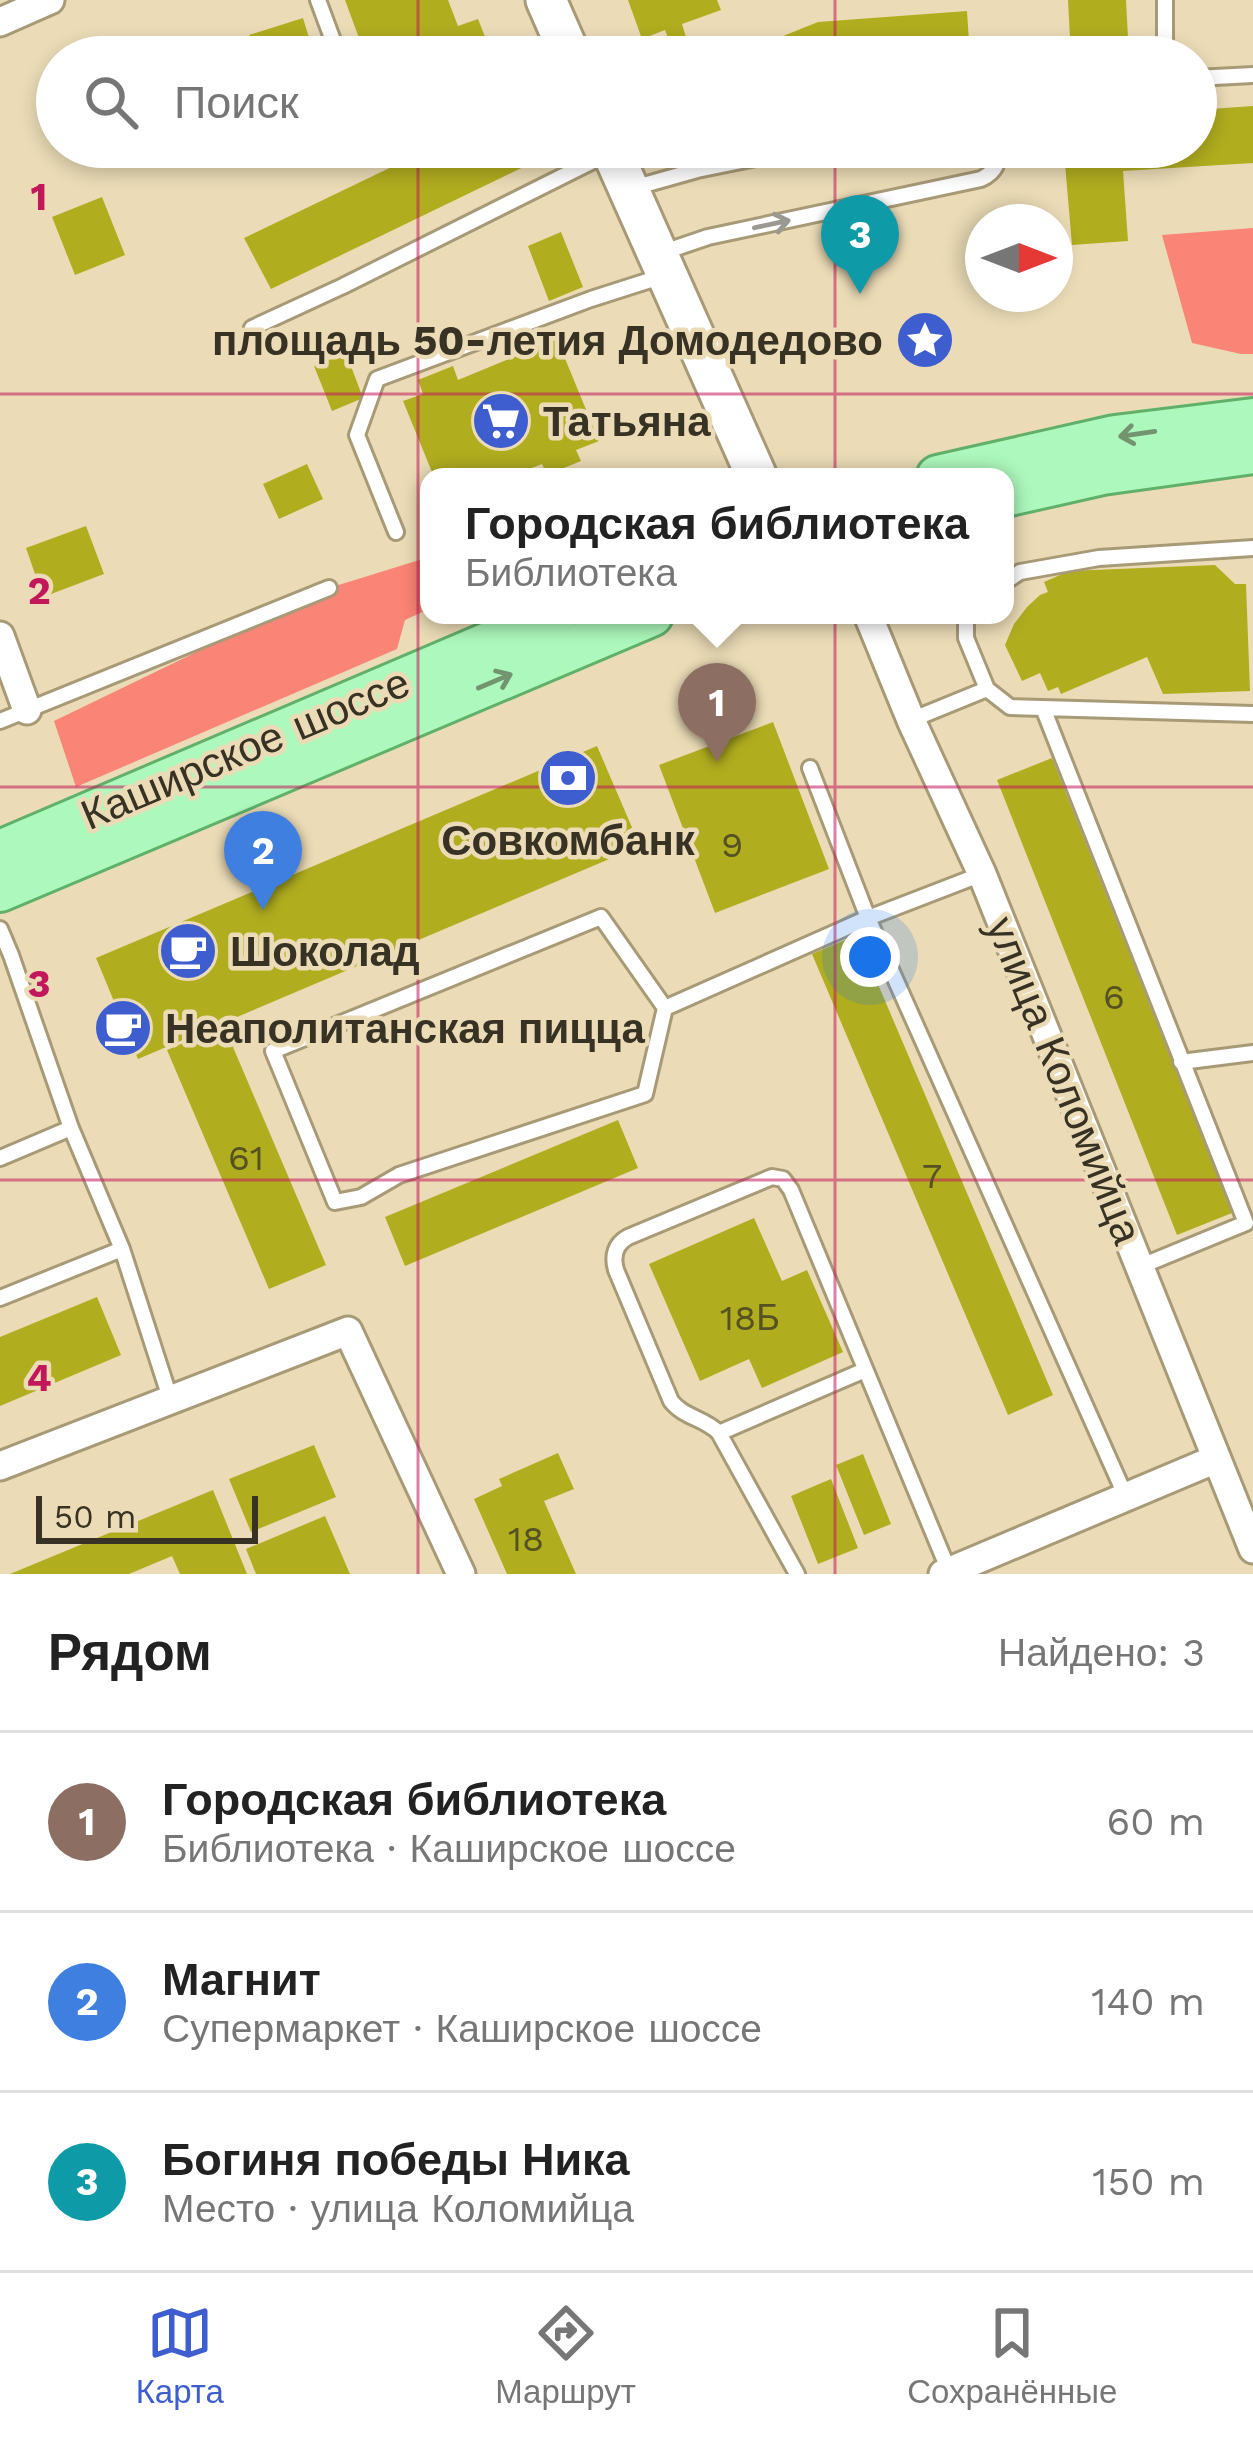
<!DOCTYPE html>
<html lang="ru">
<head>
<meta charset="utf-8">
<style>
	:root { --surface:#fff; --page:#f6f6f6; --text:#222; --muted:#767676; --line:#e0e0e0; --accent:#3e5dcf }
	body { margin:0; font-family:"Work Sans",sans-serif; background:var(--page); color:var(--text) }
	.compass { position:absolute; left:965px; top:204px; width:108px; height:108px; border-radius:50%; background:var(--surface); box-shadow:0 6px 18px #0003; rotate:90deg }
	.scale { position:absolute; left:36px; bottom:30px; width:222px; box-sizing:border-box; padding-left:12px; border:6px solid #373223; border-top:0; font-size:33px; line-height:42px; white-space:nowrap; color:#373223; -webkit-text-stroke:9px #ebdcb7; paint-order:stroke }
	.you { position:absolute; left:870px; top:957px; width:42px; height:42px; margin:-30px; border:9px solid #fff; border-radius:50%; background:#1a73e8; box-shadow:0 0 0 18px #1a73e833 }
	.badge { display:grid; place-items:center; width:78px; height:78px; border-radius:50%; background:var(--accent); color:#fff; font-size:39px; font-weight:700 }
	.pin { position:absolute; translate:-50% -99px; filter:drop-shadow(0 3px 6px #0008) }
	.pin::after { content:''; position:absolute; top:63px; width:42px; height:36px; background:inherit; clip-path:polygon(0 0,100% 0,50% 100%) }
	.popup { position:absolute; left:420px; top:468px; width:594px; height:156px; box-sizing:border-box; display:grid; place-content:center; border-radius:24px; background:var(--surface); filter:drop-shadow(0 3px 9px #0005); font-size:39px; white-space:nowrap; color:var(--muted) }
	.popup b { font-size:45px; color:var(--text) }
	.popup::after { content:''; position:absolute; left:50%; top:100%; margin-left:-24px; border:24px solid transparent; border-top-color:var(--surface) }
	.list { margin:0; padding:0; list-style:none }
	h2 { display:flex; justify-content:space-between; align-items:center; height:156px; margin:0; padding:0 48px; font-size:51px }
	h2 small { font-size:39px; font-weight:400; color:var(--muted) }
	.list li { display:grid; grid-template-columns:78px 1fr auto; gap:36px; align-items:center; box-sizing:border-box; height:180px; padding:0 48px; border-top:3px solid var(--line) }
	.list b { display:block; font-size:45px; white-space:nowrap }
	.list p { margin:0; font-size:39px; white-space:nowrap; color:var(--muted) }
	.list em { font-size:39px; font-style:normal; color:var(--muted) }
	.icon { flex:none; width:66px; height:66px; fill:none; stroke:currentColor; stroke-width:2; stroke-linecap:round; stroke-linejoin:round }
	.map { position:relative; flex:none; width:1253px; height:1574px; overflow:hidden }
	.search { position:absolute; background:var(--surface); box-shadow:0 6px 18px #0003; left:36px; right:36px; top:36px; height:132px; display:flex; align-items:center; gap:30px; box-sizing:border-box; padding:0 42px; border-radius:66px; color:var(--muted); font-size:45px }
	.sheet { height:696px; background:var(--surface) }
	nav { display:flex; justify-content:space-around; align-items:center; box-sizing:border-box; height:168px; border-top:3px solid var(--line); background:var(--surface); font-size:33px; color:var(--muted) }
	nav a { display:grid; justify-items:center; gap:6px }
	nav .on { color:var(--accent) }
	.map>svg:first-child { display:block }
	.green { fill:#fa8475 }
	.building { fill:#b0ad1f }
	.lines { fill:none; stroke-linecap:round; stroke-linejoin:round }
	.lane-casing { stroke:#a89a77; stroke-width:20 }
	.street-casing { stroke:#a89a77; stroke-width:33 }
	.secondary-casing { stroke:#a89a77; stroke-width:45 }
	.primary-casing { stroke:#60b06a; stroke-width:48 }
	.lane { stroke:#fff; stroke-width:14 }
	.street { stroke:#fff; stroke-width:27 }
	.secondary { stroke:#fff; stroke-width:39 }
	.primary { stroke:#adf8bc; stroke-width:42 }
	.oneway { stroke:#9b9891 }
	.oneway2 { stroke:#729570 }
	.grid { fill:none; stroke:#c2185b; stroke-width:3; stroke-opacity:0.55 }
	.labels { text-anchor:middle; stroke-width:9; stroke-linejoin:round; paint-order:stroke }
	.number-label { font-size:36px; fill:#555122 }
	.poi-label { font-size:42px; font-weight:bold; fill:#373223; stroke:#ebdcb7; text-anchor:start }
	.street-label { font-size:42px; fill:#373223; stroke:#ebdcb7 }
	.grid-label { font-size:39px; text-anchor:middle; font-weight:bold; fill:#c2185b; stroke:#ebdcb7; stroke-width:9; stroke-linejoin:round; paint-order:stroke }
</style>
</head>
<body>
<div class="map">
<svg width="1253" height="1574" viewBox="0 0 1253 1574">
	<rect width="100%" height="100%" fill="#ebdcb7"/>
	<path class="green" d="M1253 228V354H1241L1192 343 1162 235Z
		M429 557V609L405 620 397 649 76 787 54 721 329 588Z"/>
	<path class="building" d="M345 0H448L458 26 478 19 493 57H366Z
		M628 0H717L721 10 682 24 692 57H675L665 30 642 39Z
		M1068 0H1126L1129 57H1071Z
		M967 11 970 57H731L818 22Z
		M303 18 315 57H256L249 35Z
		M1253 106V163L1123 171 1128 241 1072 245 1065 164 1122 160 1121 147H1196V110Z
		M433 147H532L538 160 271 289 244 238Z
		M102 197 125 255 75 275 52 217Z
		M561 232 583 287 549 301 528 246Z
		M557 339 599 441 576 450 581 461 547 475 542 464 509 477H434L403 401 423 394 418 380 453 366 458 380Z
		M346 353 363 398 332 411 314 366Z
		M307 464 323 499 279 519 263 484Z
		M86 526 104 574 43 597 26 548Z
		M1215 565 1235 584H1246L1250 691 1163 694 1147 657 1061 694 1058 687 1048 691 1040 673 1022 681 1005 645 1014 624 1027 607 1040 595 1048 592 1044 582 1069 571Z
		M773 722 829 869 715 913 659 765Z
		M597 746 640 846 138 1059 96 958Z
		M1052 758 1232 1213 1177 1235 997 780Z
		M857 935 1053 1395 1008 1415 812 954Z
		M224 1026 326 1265 269 1289 167 1050Z
		M618 1120 638 1168 405 1266 385 1217Z
		M754 1218 782 1281 807 1270 843 1352 762 1388 749 1359 700 1381 649 1264Z
		M97 1297 121 1355 0 1406V1337Z
		M314 1445 336 1497 251 1532 229 1479Z
		M558 1453 574 1489 544 1501 576 1574H507L474 1499 502 1486 499 1479Z
		M863 1454 891 1524 864 1535 836 1465Z
		M831 1479 858 1548 818 1564 791 1496Z
		M213 1490 247 1574H180L172 1556 129 1574H10Z
		M325 1516 350 1574H256L246 1549Z"/>
	<g class="lines">
		<g class="lane-casing">
			<path id="lane" d="M318 0 338 54
				M1165 0V57
				M1196 78 1253 75
				M633 188 697 170 809 147
				M664 252 708 237 981 179C996 172 999 162 999 147
				M252 328 343 286 607 154
				M396 532 357 435 377 379 591 299 663 276
				M1005 582 1020 572 1099 558 1253 548
				M966 615V638L987 689
				M1043 708 1246 1223 1139 1267
				M911 720 987 689 1010 707 1253 714
				M0 721 329 588
				M810 768 868 918 1126 1497
				M0 929 11 955 71 1128 122 1249 170 1398
				M665 1008 601 917 273 1051 335 1202 361 1197 399 1175 645 1094 665 1008 868 918 982 874
				M1181 1062 1253 1053
				M0 1158 71 1128
				M0 1298 122 1249
				M719 1433 865 1370
				M797 1574 719 1433C705 1418 684 1418 671 1401L616 1270C612 1256 615 1244 628 1237L772 1177 783 1179 791 1190 949 1571"/>
		</g>
		<g class="street-casing">
			<path id="street" d="M0 22 50 0
				M868 615 911 720 982 874 1253 1549
				M0 636 27 710
				M0 1466 348 1331 461 1574
				M943 1574 1216 1459"/>
		</g>
		<g class="secondary-casing">
			<path id="secondary" d="M546 0 571 57
				M610 147 757 477"/>
		</g>
		<g class="primary-casing">
			<path id="primary" d="M938 477 1115 437 1253 420
				M1005 495 1102 473 1253 452
				M0 852 556 615
				M0 890 651 615"/>
		</g>
		<use href="#lane" class="lane"/>
		<use href="#street" class="street"/>
		<use href="#secondary" class="secondary"/>
		<use href="#primary" class="primary"/>
	</g>
	<defs><path id="oneway-shaft" d="M-6 0H5M1.5-3L5.5 0L1.5 3" fill="none" stroke-width="1.6" stroke-linecap="round" stroke-linejoin="round" transform="scale(3)"/></defs>
	<use class="oneway" href="#oneway-shaft" transform="translate(772 224) rotate(-12)"/>
	<g class="oneway2">
		<use href="#oneway-shaft" transform="translate(1137 434) rotate(172)"/>
		<use href="#oneway-shaft" transform="translate(495 681) rotate(-23)"/>
	</g>
	<path class="grid" d="M418 0V57M835 0V57M418 147V1574M835 147V1574M0 394H1253M0 787H1253M0 1180H1253"/>
	<defs>
		<g id="sight-disc" transform="scale(3)"><circle r="9.5" fill="#3e5dcf" stroke="#ebdcb7"/><path d="M0-6L1.8-2.2L6-1.7L2.9 1.2L3.7 5.4L0 3.3L-3.7 5.4L-2.9 1.2L-6-1.7L-1.8-2.2Z" fill="#fff"/></g>
		<g id="supermarket-disc" transform="scale(3)"><circle r="9.5" fill="#3e5dcf" stroke="#ebdcb7"/><path d="M-6-5.5h2.5l.6 2H6L4.5 2H-2.5L-4.4-4H-6ZM-1.5 3.2a1.3 1.3 0 1 0 .1 0ZM3 3.2a1.3 1.3 0 1 0 .1 0Z" fill="#fff"/></g>
		<g id="bank-disc" transform="scale(3)"><circle r="9.5" fill="#3e5dcf" stroke="#ebdcb7"/><path d="M-6-4H6V4H-6ZM0-2.3a2.3 2.3 0 1 0 0 4.6a2.3 2.3 0 1 0 0-4.6Z" fill="#fff"/></g>
		<g id="cafe-disc" transform="scale(3)"><circle r="9.5" fill="#3e5dcf" stroke="#ebdcb7"/><path d="M-5.5-4.5H6V0H3Q3 3.5 0 3.5H-2.5Q-5.5 3.5-5.5 0ZM3-3.2v2h1.7v-2ZM-6 4.5H4V6H-6Z" fill="#fff"/></g>
	</defs>
	<g fill-rule="evenodd">
		<use href="#sight-disc" x="925" y="340"/>
		<use href="#supermarket-disc" x="501" y="421"/>
		<use href="#bank-disc" x="568" y="778"/>
		<use href="#cafe-disc" x="188" y="951"/>
		<use href="#cafe-disc" x="123" y="1028"/>
	</g>
	<g class="labels">
		<g class="number-label">
			<text x="732" y="857">9</text>
			<text x="1114" y="1009">6</text>
			<text x="246" y="1170">61</text>
			<text x="932" y="1188">7</text>
			<text x="750" y="1330">18Б</text>
			<text x="526" y="1551">18</text>
		</g>
		<g class="poi-label">
			<text x="883" y="355" text-anchor="end">площадь 50-летия Домодедово</text>
			<text x="543" y="436">Татьяна</text>
			<text x="568" y="855" text-anchor="middle">Совкомбанк</text>
			<text x="230" y="966">Шоколад</text>
			<text x="165" y="1043">Неаполитанская пицца</text>
		</g>
		<g class="street-label">
			<text transform="translate(245 748) rotate(-23)" y="15">Каширское шоссе</text>
			<text transform="translate(1065 1080) rotate(68)" y="15">улица Коломийца</text>
		</g>
	</g>
	<g class="grid-label">
		<text x="39" y="210">1</text>
		<text x="39" y="604">2</text>
		<text x="39" y="997">3</text>
		<text x="39" y="1391">4</text>
	</g>
</svg>
<svg class="compass" viewBox="-18 -18 36 36"><path d="M0-13l5 13h-10z" fill="#e53935"/><path d="M0 13l5-13h-10z" fill="#767676"/></svg>
<div class="scale">50 m</div>
<div class="you"></div>
<div class="pin badge" style="left:717px;top:762px;background:#8d6e63">1</div>
<div class="popup"><b>Городская библиотека</b>Библиотека</div>
<div class="pin badge" style="left:263px;top:910px;background:#3f7fe0">2</div>
<div class="pin badge" style="left:860px;top:294px;background:#0f9aa8">3</div>
<div class="search"><svg class="icon" aria-label="search" viewBox="0 0 24 24"><circle cx="10" cy="10" r="6"/><path d="M15 15l6 6"/></svg>Поиск</div>
</div>
<section class="sheet">
<h2>Рядом<small>Найдено: 3</small></h2>
<ul class="list">
<li><span class="badge" style="background:#8d6e63">1</span><div><b>Городская библиотека</b><p>Библиотека · Каширское шоссе</p></div><em>60 m</em></li>
<li><span class="badge" style="background:#3f7fe0">2</span><div><b>Магнит</b><p>Супермаркет · Каширское шоссе</p></div><em>140 m</em></li>
<li><span class="badge" style="background:#0f9aa8">3</span><div><b>Богиня победы Ника</b><p>Место · улица Коломийца</p></div><em>150 m</em></li>
</ul>
</section>
<nav>
<a class="on"><svg class="icon" aria-label="map" viewBox="0 0 24 24"><path d="M3 6l6-2 6 2 6-2v14l-6 2-6-2-6 2zM9 4v14M15 6v14"/></svg>Карта</a>
<a><svg class="icon" aria-label="directions" viewBox="0 0 24 24"><path d="M12 3l9 9-9 9-9-9zM9 14v-3h6M13 9l2 2-2 2"/></svg>Маршрут</a>
<a><svg class="icon" aria-label="saved" viewBox="0 0 24 24"><path d="M7 4h10v16l-5-4-5 4z"/></svg>Сохранённые</a>
</nav>
</body>
</html>
